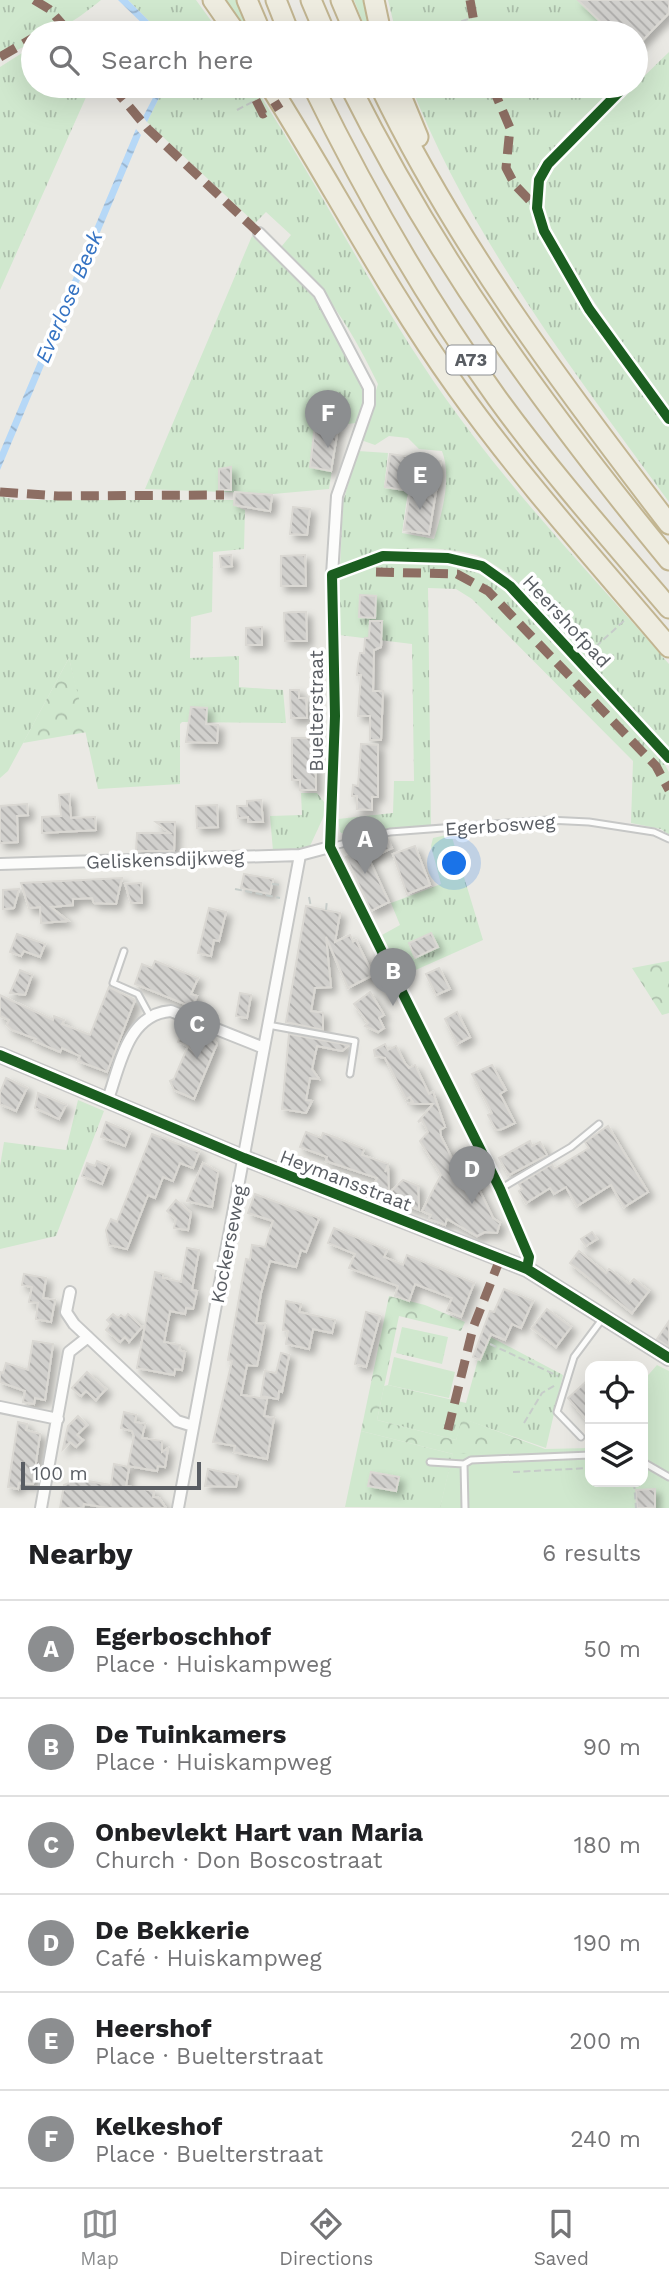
<!DOCTYPE html>
<html lang="en">
<head>
<meta charset="utf-8">
<style>
	:root { --surface:#fff; --page:#f6f6f6; --text:#202124; --muted:#757577; --line:#e0e0e0; --accent:#8c8e90 }
	body { margin:0; font-family:"Work Sans",sans-serif; background:var(--page); color:var(--text) }
	.controls { position:absolute; right:21px; bottom:21px; display:grid; overflow:hidden; border-radius:14px; box-shadow:0 7px 28px #0002 }
	.controls button { width:63px; height:63px; display:grid; place-items:center; padding:0; border:0; border-bottom:2px solid var(--line); background:var(--surface); color:var(--text); font:35px sans-serif }
	.scale { position:absolute; left:21px; bottom:18px; width:180px; box-sizing:border-box; padding-left:7px; border:4px solid #595d63; border-top:0; font-size:19px; line-height:24px; white-space:nowrap; color:#595d63; -webkit-text-stroke:5px #fff; paint-order:stroke }
	.you { position:absolute; left:455px; top:864px; width:24px; height:24px; margin:-18px; border:5px solid #fff; border-radius:50%; background:#1a73e8; box-shadow:0 0 0 10px #1a73e833 }
	.badge { display:grid; place-items:center; width:46px; height:46px; border-radius:50%; background:var(--accent); color:#fff; font-size:23px; font-weight:700 }
	.pin { position:absolute; translate:-50% -58px; filter:drop-shadow(0 2px 4px #0008) }
	.pin::after { content:''; position:absolute; top:37px; width:24px; height:21px; background:inherit; clip-path:polygon(0 0,100% 0,50% 100%) }
	.list { margin:0; padding:0; list-style:none }
	h2 { display:flex; justify-content:space-between; align-items:center; height:91px; margin:0; padding:0 28px; font-size:30px }
	h2 small { font-size:23px; font-weight:400; color:var(--muted) }
	.list li { display:grid; grid-template-columns:46px 1fr auto; gap:21px; align-items:center; box-sizing:border-box; height:98px; padding:0 28px; border-top:2px solid var(--line) }
	.list b { display:block; font-size:26px; white-space:nowrap }
	.list p { margin:0; font-size:23px; white-space:nowrap; color:var(--muted) }
	.list em { font-size:23px; font-style:normal; color:var(--muted) }
	.icon { flex:none; width:38px; height:38px; fill:none; stroke:currentColor; stroke-width:2; stroke-linecap:round; stroke-linejoin:round }
	.map { position:relative; flex:none; width:669px; height:1508px; overflow:hidden }
	.search { position:absolute; background:var(--surface); box-shadow:0 7px 28px #0002; left:21px; right:21px; top:21px; height:77px; display:flex; align-items:center; gap:18px; box-sizing:border-box; padding:0 24px; border-radius:38px; color:var(--muted); font-size:26px }
	.sheet { height:679px; background:var(--surface) }
	nav { display:flex; justify-content:space-around; align-items:center; box-sizing:border-box; height:98px; border-top:2px solid var(--line); background:var(--surface); font-size:19px; color:var(--muted) }
	nav a { display:grid; justify-items:center; gap:4px }
	nav .on { color:var(--accent) }
	.map>svg:first-child { display:block }
	.grass { fill:url(#grass-tufts) }
	.forest { fill:url(#forest-crowns) }
	.garden { fill:#d0e8ce }
	.water { fill:url(#water-waves) }
	.building { fill:url(#building-back-hatch); stroke:#dad8d3; stroke-width:2; filter:url(#shadow) }
	.lines { fill:none; stroke-linecap:round; stroke-linejoin:round }
	.lane-casing { stroke:#c6c7c6; stroke-width:9 }
	.street-casing { stroke:#c6c7c6; stroke-width:14 }
	.secondary-casing { stroke:#c5c5c5; stroke-width:18 }
	.highway-casing { stroke:#c2b591; stroke-width:23 }
	.path { stroke:#c6ccc9; stroke-width:2; stroke-dasharray:7 3.5; stroke-linecap:butt }
	.lane { stroke:#fcfcfb; stroke-width:5 }
	.street { stroke:#fcfcfb; stroke-width:10 }
	.secondary { stroke:#fcfcfb; stroke-width:14 }
	.highway { stroke:#eeece0; stroke-width:19 }
	.quiet { stroke:#8d6e63; stroke-width:9; stroke-dasharray:18 9; stroke-linecap:butt }
	.cycleway-casing { stroke:#fff; stroke-width:15 }
	.cycleway { stroke:#1b5e20; stroke-width:10 }
	.labels { text-anchor:middle; stroke-width:7; stroke-linejoin:round; paint-order:stroke }
	.shield { fill:#fff; stroke:#8b8e92; stroke-width:2 }
	.shield-label { font-size:18px; font-weight:bold; fill:#595d63 }
	.street-label { font-size:19px; fill:#595d63; stroke:#fff }
	.water-label { font-size:21px; font-style:italic; fill:#3573c3; stroke:#fff }
</style>
</head>
<body>
<div class="map">
<svg width="669" height="1508" viewBox="0 0 669 1508">
	<defs>
		<pattern id="grass-tufts" width="24" height="20" patternUnits="userSpaceOnUse" patternTransform="scale(1.75)"><rect width="24" height="20" fill="#d0e8ce"/><path d="M3 7l-1-3M5 7V3M7 7l1-3M15 17l-1-3M17 17v-4M19 17l1-3" fill="none" stroke="#acbfab"/></pattern>
		<pattern id="forest-crowns" width="20" height="18" patternUnits="userSpaceOnUse" patternTransform="scale(1.75)"><rect width="20" height="18" fill="#d0e8ce"/><path d="M2 6a3 3 0 1 1 6 0M12 15a3 3 0 1 1 6 0" fill="none" stroke="#acbfab"/></pattern>
		<pattern id="water-waves" width="16" height="10" patternUnits="userSpaceOnUse" patternTransform="scale(1.75)"><rect width="16" height="10" fill="#b6d8f7"/><path d="M0 5q4-4 8 0t8 0" fill="none" stroke="#97b2cc"/></pattern>
		<pattern id="building-back-hatch" width="6" height="6" patternUnits="userSpaceOnUse" patternTransform="scale(1.75)"><rect width="6" height="6" fill="#d1d0cd"/><path d="M-1 5l2 2M0 0l6 6M5-1l2 2" fill="none" stroke="#adacaa"/></pattern>
		<filter id="shadow"><feDropShadow dx="5" dy="5" stdDeviation="3.5" flood-color="#0004"/></filter>
	</defs>
	<rect width="100%" height="100%" fill="#eae9e4"/>
	<path class="grass" d="M0 0H101C80 17 60 33 33 33V42L0 59Z
		M128 0H196L220 33H161Z
		M216 0H236L250 33H240Z
		M354 0H365L372 33H367Z
		M388 0H578L613 33H396Z
		M33 46V86H91L0 290V67Z
		M669 52V502C573 370 471 239 411 86H616C579 124 518 164 533 223L591 319 659 412 668 405C634 359 600 313 569 263 559 247 546 230 541 211 537 192 544 176 556 162Z
		M165 86H254C321 188 375 299 446 399 513 494 593 576 669 664V751L510 575C499 568 487 559 476 555 432 543 380 547 340 567L343 502 358 451 388 453 384 488 408 491 402 533 434 539C442 514 452 477 442 451L419 449 408 438 389 436 375 445 361 440 378 384C353 332 324 285 281 247L291 235 266 212 255 223 147 122Z
		M252 236 300 281 327 314 364 390 363 409 356 423 339 425 329 489 273 494 145 489Z
		M0 496 16 500H234L237 507 245 510 244 549 213 552 212 612 191 617 190 658 239 656V687L283 690 286 723 182 722 180 724V784L98 789 69 658 8 771 0 778Z
		M372 563C422 564 460 557 503 587L665 765 669 772V835L661 829 631 823 633 761 472 599 456 589 428 588 431 825C412 827 351 840 340 832L338 819 393 813 394 781H414L412 644 339 635 340 580Z
		M301 793H317L328 807 310 846 295 851H273L270 816 302 815Z
		M451 834 483 940 400 977 382 935 400 925 391 903 441 884 431 846 433 838Z
		M78 1100 104 1111 56 1236 0 1249V1166L4 1142 66 1150Z
		M402 1327 448 1337 442 1364 396 1353Z
		M485 1334 563 1375 546 1448 463 1419 456 1440 377 1420 384 1386 388 1385 466 1403Z
		M361 1431 453 1454 440 1508 345 1507Z"/>
	<path class="forest" d="M69 658 87 732 23 743Z
		M669 961V1013L662 1015 632 968Z
		M389 1296 425 1305 465 1322 461 1331 399 1316 377 1420 456 1440 462 1418 545 1449 590 1448 478 1508H440L453 1454 361 1431Z"/>
	<path class="garden" d="M394 1357 455 1372 449 1398 388 1385Z
		M657 1365 669 1371V1508H440L453 1454 584 1449 590 1441V1482H643V1381Z"/>
	<path class="water" d="M118 0H128L161 33H152Z
		M159 86H165L147 122 143 117Z
		M136 129 141 135 0 470V452Z"/>
	<path class="building" d="M578 0H669V13L636 47V33H612Z
		M315 425 338 428 331 471 310 467Z
		M390 454 441 461 429 534 404 530 410 491 385 487Z
		M231 467V490H219V469Z
		M235 492 272 495 270 511 234 505Z
		M293 507 310 509 307 535 290 534Z
		M231 555 232 566 221 567 220 556Z
		M305 555 306 586H281V556Z
		M360 595 376 596 375 618 359 617Z
		M292 612H306L307 641H285L284 613Z
		M370 621H382L381 647 374 650 373 691H383L381 740H370V716H358L361 675H357L358 664 360 653H364L365 638H369Z
		M262 627V645H246V628Z
		M290 690H299V698H306L307 718H291Z
		M191 707 207 708 206 724 218 725 217 743 186 742Z
		M292 738H315L316 790H300V780H292Z
		M361 744 378 745V797H372V810L357 809V796H352L353 785 358 786Z
		M69 794 71 818 95 817 96 830 42 833V817L61 816 59 795Z
		M261 800 263 822H248V817L238 818 237 806H247V801Z
		M27 804 28 815 17 816 18 842 0 843V806Z
		M217 805 218 827 197 828 196 806Z
		M156 822H175L174 851H136L137 833H170Z
		M387 838 392 848 369 859 389 902 371 911 346 857Z
		M415 846 430 885 407 894 393 854Z
		M244 874 273 879 270 894 241 888Z
		M122 878 116 904 94 903 92 898 73 899V905L51 907 68 921 41 923 40 907 29 908 21 883Z
		M141 883 142 903H131L125 884Z
		M19 889 14 908 3 909V890Z
		M306 906 340 913 335 942 350 935 353 942 356 940 373 975 348 988 326 937 331 987 315 988 311 1011 323 1013V1030L286 1022Z
		M209 908 226 912 219 941 214 940 211 956 198 953Z
		M431 933 438 947 415 958 409 943Z
		M17 934 45 944 40 957 24 951 21 956 10 952Z
		M155 961 198 978 191 994 197 996 192 1007 135 984 142 964 152 968Z
		M439 968 450 989 436 995 426 974Z
		M20 970 32 975 25 995 10 993Z
		M109 987 135 1000 107 1072 78 1061 80 1056 62 1048 60 1052 34 1041 36 1039 12 1030 7 1025 9 1020 0 1016V995L53 1020 54 1016 64 1020 62 1024 90 1035Z
		M370 992 384 1015 379 1018 384 1028 378 1032 365 1026 368 1023 354 1004Z
		M240 993 251 995 247 1018 236 1016Z
		M457 1012 470 1037 457 1044 445 1019Z
		M183 1029 201 1037 210 1035 217 1044 194 1099 174 1090 170 1081 174 1079 188 1046 178 1042Z
		M289 1034 349 1045 342 1051 317 1046 312 1069 319 1079 310 1078 306 1100 312 1101 306 1113 282 1109Z
		M385 1044 388 1050 396 1046 405 1063 409 1068 415 1065 429 1094 433 1092 445 1127 440 1130 441 1136 453 1161 477 1177 475 1181 493 1218 500 1223 497 1233 485 1232 477 1236 447 1219 445 1225 429 1219 431 1215 422 1211 441 1175 420 1141 428 1132 422 1120 418 1122 433 1104H407L413 1102 410 1097 406 1099 385 1058 375 1056 374 1050Z
		M492 1065 506 1090 500 1094 515 1123 502 1129 496 1130 488 1115 492 1113 472 1074Z
		M6 1078 27 1088 16 1111 0 1104V1093Z
		M38 1093 66 1105 59 1119 35 1108Z
		M106 1122 130 1132 125 1146 101 1137Z
		M608 1126 648 1192 624 1207 611 1185 577 1206 566 1187 554 1194 550 1188 526 1203 519 1191 522 1189 519 1184 552 1164 554 1169 589 1148 585 1142Z
		M306 1132 321 1138 323 1133 337 1138 364 1149 362 1155 388 1164 385 1172 388 1167 389 1193 403 1180 418 1186 419 1210 378 1193 380 1188 374 1186 377 1178 326 1161 327 1157 300 1147Z
		M152 1134 199 1152 193 1168 180 1163 173 1181 163 1177 155 1198 148 1195 127 1249 109 1245 106 1230 111 1219 117 1222Z
		M530 1141 532 1146 540 1142 547 1155 509 1175 499 1158Z
		M97 1161 109 1166 102 1184 82 1176 87 1163 95 1166Z
		M203 1163 218 1172 212 1207 187 1201Z
		M255 1194 319 1218 306 1252 301 1250 296 1267 270 1261 261 1293 256 1323 265 1324 261 1346 257 1366 247 1365 241 1395 267 1399 264 1416 274 1418 267 1459 234 1452 235 1446 213 1442 232 1361 228 1360 246 1259 250 1260 252 1245 265 1247 273 1221 248 1213Z
		M176 1200 191 1213 188 1230 174 1228 176 1219 167 1211Z
		M334 1228 387 1250 384 1257 403 1265 407 1255 474 1283 461 1317 447 1311 452 1298 415 1284 409 1301 395 1296 398 1286 349 1268 355 1254 328 1243Z
		M592 1232 597 1239 586 1246 581 1239Z
		M187 1248 199 1250 192 1290 197 1291 193 1309 186 1308 185 1314 170 1311 164 1342 180 1345 179 1350 185 1352 182 1370 175 1369 174 1375 137 1368 155 1272 163 1274V1278L181 1282Z
		M579 1251 606 1273 609 1269 629 1284 634 1279 649 1291 632 1313 570 1263Z
		M24 1274 46 1278 43 1298 55 1300 51 1322 36 1319 38 1303 29 1302 32 1287 22 1285Z
		M504 1289 533 1301 521 1328 512 1324 505 1340 491 1334 480 1360 473 1357 490 1311 494 1312Z
		M286 1301 301 1304 299 1312 335 1320 332 1333 313 1329 309 1349 286 1344 288 1331 283 1330Z
		M547 1309 571 1327 556 1347 532 1328Z
		M366 1312 380 1316 366 1367 355 1364Z
		M113 1314 118 1318 121 1315 125 1318 128 1314 142 1327 129 1342 125 1337 120 1342 106 1330 111 1324 107 1320Z
		M669 1321V1347L657 1339Z
		M33 1341 53 1344 45 1400 35 1398 34 1404 23 1402 25 1391 0 1382V1372L3 1373 6 1363 28 1370Z
		M281 1353 289 1355 282 1392 279 1391 278 1399 261 1396 265 1371 276 1373Z
		M87 1372 106 1389 96 1400 86 1391 81 1396 72 1388Z
		M590 1378V1424L568 1398Z
		M124 1412 136 1415 135 1422 145 1424 142 1438 162 1441V1452L168 1448 165 1467 158 1466 157 1471 128 1466 134 1436 132 1431 121 1428Z
		M78 1416 87 1425 77 1435 83 1440 76 1447 70 1442 63 1449 68 1426Z
		M18 1422 27 1424 26 1430 40 1434 33 1484 19 1483 18 1489 8 1487Z
		M114 1464 129 1467 126 1486 154 1491 153 1497 159 1498 166 1508H108L84 1504 83 1508H60L64 1485 69 1483 70 1478 111 1485Z
		M208 1469 238 1475 236 1487 205 1486Z
		M371 1472 399 1477 396 1491 368 1486Z
		M655 1489V1508H637L636 1490Z"/>
	<g class="lines">
		<g class="lane-casing">
			<path id="lane" d="M330 847 390 832 548 820 589 822 654 832 669 839
				M124 951 113 983 138 994 150 1016
				M268 1025 355 1041 350 1074
				M500 1189 571 1147 599 1124
				M581 1437 557 1412 574 1357 603 1318
				M430 1462 464 1464
				M643 1462 669 1477
				M465 1508 464 1464 471 1460 590 1455"/>
		</g>
		<g class="street-casing">
			<path id="street" d="M259 233 319 293 369 388V404L337 496 332 575 335 716 330 847
				M330 847 500 1189 529 1257 527 1269
				M0 864 300 855 330 847
				M107 1102C120 1066 127 1014 171 1011L264 1048
				M70 1292 66 1312 74 1324 177 1421 193 1426
				M0 1407 58 1419
				M41 1508 69 1352 88 1337
				M178 1508 300 855"/>
		</g>
		<g class="secondary-casing">
			<path id="secondary" d="M0 1055 244 1158 527 1269 669 1358"/>
		</g>
		<g class="highway-casing">
			<path id="highway" d="M213 0 236 33
				M247 0 261 33
				M276 0 289 33
				M311 0 325 33
				M341 0 355 33
				M374 0 381 33
				M270 86C333 186 388 292 457 388 522 479 597 562 669 647
				M313 86C366 195 426 299 497 398 550 471 611 540 669 608
				M350 86C437 260 545 409 669 560
				M380 86C456 244 562 385 669 524
				M397 86 418 137"/>
		</g>
		<path class="path" d="M421 33 472 18
			M237 110 256 100
			M580 661 626 619
			M272 884 281 885
			M235 889 280 898
			M309 897 311 907
			M326 910 327 900
			M490 1344 558 1376
			M524 1423 542 1393 557 1384
			M513 1472 590 1468
			M634 1482 636 1508"/>
		<use href="#lane" class="lane"/>
		<use href="#street" class="street"/>
		<use href="#secondary" class="secondary"/>
		<use href="#highway" class="highway"/>
		<path class="quiet" d="M34 0 49 9 70 33
			M470 0 476 33
			M41 33 59 26 67 29
			M0 57 33 38
			M112 86 148 129 259 233
			M492 86 510 128 506 168 515 185 537 208
			M256 100 263 114 281 103
			M0 492 58 496 224 495
			M376 572 457 574 488 591 656 766 669 790
			M448 1430 473 1328 500 1259"/>
		<g class="cycleway-casing">
			<path id="cycleway" d="M625 86 548 164 539 180 537 208 544 231 589 309 669 419
				M0 1055 244 1158 527 1269 669 1358
				M527 1269 529 1257 500 1189 330 847 335 716 332 575 383 556 448 558 482 566 510 586 669 758"/>
		</g>
		<use href="#cycleway" class="cycleway"/>
	</g>
	<g class="labels">
		<rect class="shield" x="446.5" y="345.5" width="49" height="29" rx="5"/>
		<g class="shield-label">
			<text x="471" y="366">A73</text>
		</g>
		<g class="street-label">
			<text transform="translate(567 621) rotate(47)" y="7">Heershofpad</text>
			<text transform="translate(316 711) rotate(-90)" y="7">Buelterstraat</text>
			<text transform="translate(500 825) rotate(-4)" y="7">Egerbosweg</text>
			<text transform="translate(165 859) rotate(-2)" y="7">Geliskensdijkweg</text>
			<text transform="translate(346 1180) rotate(21)" y="7">Heymansstraat</text>
			<text transform="translate(228 1244) rotate(-79)" y="7">Kockerseweg</text>
		</g>
		<g class="water-label">
			<text transform="translate(69 297) rotate(-67)" y="7">Everlose Beek</text>
		</g>
	</g>
</svg>
<div class="controls">
<button><svg class="icon" aria-label="locate" viewBox="0 0 24 24"><circle cx="12" cy="12" r="6"/><path d="M12 2v4M12 18v4M2 12h4M18 12h4"/></svg></button>
<button><svg class="icon" aria-label="layers" viewBox="0 0 24 24"><path d="M12 4l9 5-9 5-9-5zM3 14l9 5 9-5"/></svg></button>
</div>
<div class="scale">100 m</div>
<div class="you"></div>
<div class="pin badge" style="left:365px;top:874px">A</div>
<div class="pin badge" style="left:393px;top:1006px">B</div>
<div class="pin badge" style="left:197px;top:1059px">C</div>
<div class="pin badge" style="left:472px;top:1204px">D</div>
<div class="pin badge" style="left:420px;top:510px">E</div>
<div class="pin badge" style="left:328px;top:448px">F</div>
<div class="search"><svg class="icon" aria-label="search" viewBox="0 0 24 24"><circle cx="10" cy="10" r="6"/><path d="M15 15l6 6"/></svg>Search here</div>
</div>
<section class="sheet">
<h2>Nearby<small>6 results</small></h2>
<ul class="list">
<li><span class="badge">A</span><div><b>Egerboschhof</b><p>Place · Huiskampweg</p></div><em>50 m</em></li>
<li><span class="badge">B</span><div><b>De Tuinkamers</b><p>Place · Huiskampweg</p></div><em>90 m</em></li>
<li><span class="badge">C</span><div><b>Onbevlekt Hart van Maria</b><p>Church · Don Boscostraat</p></div><em>180 m</em></li>
<li><span class="badge">D</span><div><b>De Bekkerie</b><p>Café · Huiskampweg</p></div><em>190 m</em></li>
<li><span class="badge">E</span><div><b>Heershof</b><p>Place · Buelterstraat</p></div><em>200 m</em></li>
<li><span class="badge">F</span><div><b>Kelkeshof</b><p>Place · Buelterstraat</p></div><em>240 m</em></li>
</ul>
</section>
<nav>
<a class="on"><svg class="icon" aria-label="map" viewBox="0 0 24 24"><path d="M3 6l6-2 6 2 6-2v14l-6 2-6-2-6 2zM9 4v14M15 6v14"/></svg>Map</a>
<a><svg class="icon" aria-label="directions" viewBox="0 0 24 24"><path d="M12 3l9 9-9 9-9-9zM9 14v-3h6M13 9l2 2-2 2"/></svg>Directions</a>
<a><svg class="icon" aria-label="saved" viewBox="0 0 24 24"><path d="M7 4h10v16l-5-4-5 4z"/></svg>Saved</a>
</nav>
</body>
</html>
